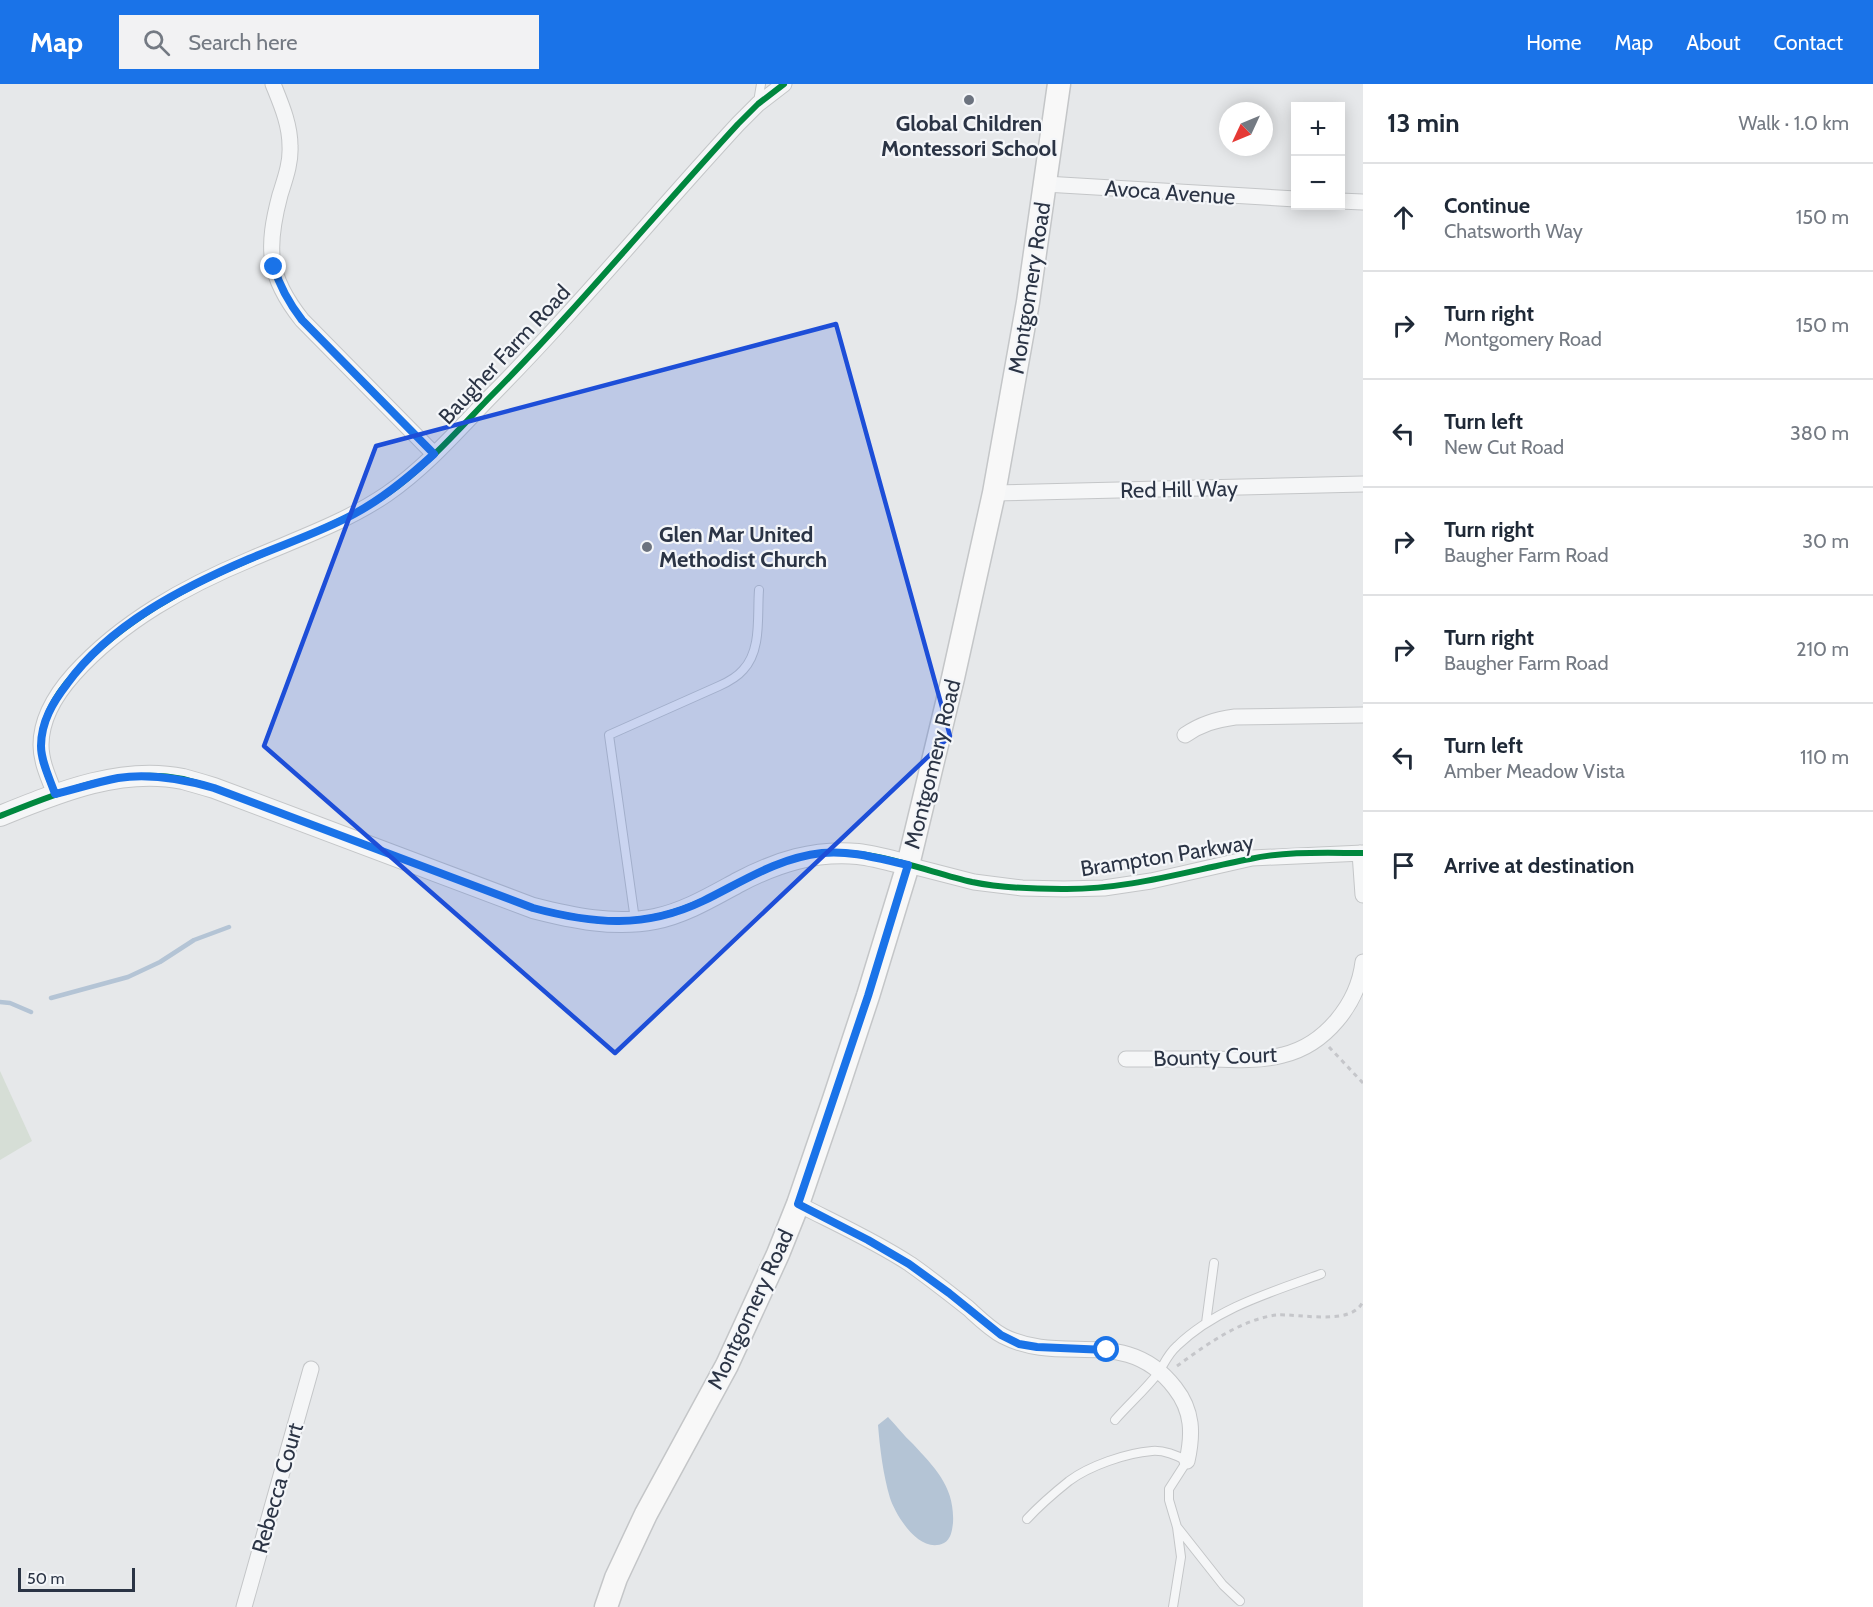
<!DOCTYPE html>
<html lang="en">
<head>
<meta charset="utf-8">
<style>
	:root { --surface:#fff; --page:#f2f2f3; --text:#1f2937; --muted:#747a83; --line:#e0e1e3; --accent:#1a73e8 }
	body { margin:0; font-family:Cabin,sans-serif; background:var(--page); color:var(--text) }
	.controls { position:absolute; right:18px; top:18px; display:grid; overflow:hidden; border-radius:0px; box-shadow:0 3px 15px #0003 }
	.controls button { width:54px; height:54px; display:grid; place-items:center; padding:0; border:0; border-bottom:2px solid var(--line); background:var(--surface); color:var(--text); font:30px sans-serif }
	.compass { position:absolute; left:1219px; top:18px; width:54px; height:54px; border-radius:50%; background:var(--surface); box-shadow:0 3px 15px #0003; rotate:226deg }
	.scale { position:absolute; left:18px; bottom:15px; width:117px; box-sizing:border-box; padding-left:6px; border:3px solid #2b3445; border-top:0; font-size:16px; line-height:21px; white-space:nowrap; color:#2b3445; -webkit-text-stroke:4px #f4f6f9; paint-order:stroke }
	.stop { position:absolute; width:18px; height:18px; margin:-14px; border:4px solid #1a73e8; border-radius:50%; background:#fff }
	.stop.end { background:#1a73e8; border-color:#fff; box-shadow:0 2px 6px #0008 }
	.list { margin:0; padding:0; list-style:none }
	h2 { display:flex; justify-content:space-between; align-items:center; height:78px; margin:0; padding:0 24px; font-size:26px }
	h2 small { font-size:20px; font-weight:400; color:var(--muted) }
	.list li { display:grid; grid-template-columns:39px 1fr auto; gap:18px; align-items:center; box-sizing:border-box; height:108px; padding:0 24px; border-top:2px solid var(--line) }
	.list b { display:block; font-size:22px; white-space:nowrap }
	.list p { margin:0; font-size:20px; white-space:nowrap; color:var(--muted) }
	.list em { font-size:20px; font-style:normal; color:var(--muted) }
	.icon { flex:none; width:33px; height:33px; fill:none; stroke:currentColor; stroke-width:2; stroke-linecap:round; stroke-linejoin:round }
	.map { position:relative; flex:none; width:1363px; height:1523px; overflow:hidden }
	header { display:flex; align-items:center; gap:36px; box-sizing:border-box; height:84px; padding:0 30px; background:var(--accent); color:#fff }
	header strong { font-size:28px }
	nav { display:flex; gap:33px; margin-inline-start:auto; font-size:21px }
	.search { width:420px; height:54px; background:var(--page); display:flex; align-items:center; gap:15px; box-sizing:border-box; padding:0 21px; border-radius:0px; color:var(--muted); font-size:22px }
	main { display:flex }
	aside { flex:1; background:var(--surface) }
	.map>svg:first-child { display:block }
	.green { fill:#d6ded6 }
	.water { fill:#b4c4d5 }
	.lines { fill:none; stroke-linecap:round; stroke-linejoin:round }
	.stream { stroke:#b4c4d5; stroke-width:4.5 }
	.service-casing { stroke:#c4c6c8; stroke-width:10 }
	.minor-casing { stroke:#c4c6c8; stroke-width:17 }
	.tertiary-casing { stroke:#c4c6c8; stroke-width:22 }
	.secondary-casing { stroke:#c4c6c8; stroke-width:25 }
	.path { stroke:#c5c6ca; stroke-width:3; stroke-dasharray:4.5 4.5; stroke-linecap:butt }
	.service { stroke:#f5f6f7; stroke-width:8 }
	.minor { stroke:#f5f6f7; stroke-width:15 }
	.tertiary { stroke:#f5f6f7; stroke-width:20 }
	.secondary { stroke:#f8f8f8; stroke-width:22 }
	.cycleway-casing { stroke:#f4f6f9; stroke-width:10 }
	.cycleway { stroke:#00873e; stroke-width:6 }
	.route { stroke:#1a73e8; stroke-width:8 }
	.marked { fill:#1d4ed8; fill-opacity:0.2; stroke:#1d4ed8; stroke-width:4.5; stroke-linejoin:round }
	.poi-dot { fill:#6c737f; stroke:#f4f6f9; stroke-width:2 }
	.labels { text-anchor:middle; stroke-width:4.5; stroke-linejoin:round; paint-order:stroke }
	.poi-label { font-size:22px; font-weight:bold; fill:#2b3445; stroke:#f4f6f9 }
	.street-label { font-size:22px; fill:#2b3445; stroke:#f4f6f9 }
</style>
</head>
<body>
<header>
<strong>Map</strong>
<div class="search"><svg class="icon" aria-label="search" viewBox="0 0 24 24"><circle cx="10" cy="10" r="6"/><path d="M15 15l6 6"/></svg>Search here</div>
<nav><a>Home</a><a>Map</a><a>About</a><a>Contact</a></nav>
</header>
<main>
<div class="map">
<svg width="1363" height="1523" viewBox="0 0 1363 1523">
	<rect width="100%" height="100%" fill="#e6e8ea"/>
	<path class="green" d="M0 987 32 1057 0 1076Z"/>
	<path class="water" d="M888 1333C897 1342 904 1352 913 1360 935 1384 955 1403 953 1439 952 1447 951 1455 944 1459 920 1471 896 1432 890 1414 883 1390 880 1365 878 1341Z"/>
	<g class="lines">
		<path class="stream" d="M51 914 128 893 160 878 194 856 229 843
			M0 918 10 919 31 928"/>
		<g class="service-casing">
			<path id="service" d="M758 18 761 0
				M635 836 609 651 719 602C728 598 737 593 743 586 762 566 757 532 759 506
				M1206 1239 1214 1179
				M1115 1336C1129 1320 1146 1305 1159 1288 1165 1278 1168 1270 1177 1262 1216 1224 1272 1208 1321 1190
				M1027 1435C1040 1421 1054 1409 1069 1397 1089 1382 1126 1369 1152 1367 1163 1366 1177 1371 1187 1377L1169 1405V1416L1177 1443 1181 1473 1173 1523
				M1178 1444 1223 1501 1240 1517"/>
		</g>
		<g class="minor-casing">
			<path id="minor" d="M273 0C281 20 290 40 290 62 291 79 285 95 280 111 266 164 267 192 302 236L434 370
				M1045 100 1296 115
				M1340 117 1363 118
				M994 409 1363 400
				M1185 651C1201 640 1215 636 1235 633L1363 631
				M55 710C49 695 41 678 41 661 41 634 57 609 74 590 122 537 186 502 251 475 297 455 346 438 387 410 426 383 458 346 490 313 577 225 655 130 738 40L758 20 784 0
				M1360 769 1363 811
				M908 781 974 798 1022 804 1064 805 1104 804 1151 797 1252 774 1363 769
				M1126 975C1156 975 1185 975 1214 975 1237 976 1261 977 1283 971 1325 961 1358 920 1363 878
				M798 1120C835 1139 875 1157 910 1180 930 1194 949 1209 968 1224 979 1234 990 1245 1003 1252 1063 1283 1126 1240 1175 1304 1193 1327 1193 1350 1187 1377
				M244 1523 311 1285"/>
		</g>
		<g class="tertiary-casing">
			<path id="tertiary" d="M0 732C57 709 121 682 183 695 194 698 204 701 214 704L533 824C572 834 614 843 655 835 685 829 713 812 739 798 777 778 815 766 858 770 875 772 892 777 908 781"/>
		</g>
		<g class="secondary-casing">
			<path id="secondary" d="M606 1523 616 1494 646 1430 727 1281 778 1170 798 1120 834 1015 868 912 908 781 953 594 994 409 1028 218 1059 0"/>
		</g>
		<path class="path" d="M1329 963 1363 999
			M1177 1282C1206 1261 1240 1236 1276 1231 1297 1229 1353 1243 1363 1217"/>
		<use href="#service" class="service"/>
		<use href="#minor" class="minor"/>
		<use href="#tertiary" class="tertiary"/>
		<use href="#secondary" class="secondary"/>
		<g class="cycleway-casing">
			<path id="cycleway" d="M55 710C49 695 41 678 41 661 41 634 57 609 74 590 122 537 186 502 251 475 297 455 346 438 387 410 426 383 458 346 490 313 577 225 655 130 738 40L758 20 784 0
				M0 732C57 709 121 682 183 695 194 698 204 701 214 704L533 824C595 840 640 845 700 818 742 800 774 775 821 769 870 764 925 787 972 798 1001 804 1033 805 1062 805 1127 806 1187 787 1250 775 1286 767 1326 769 1363 769"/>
		</g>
		<use href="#cycleway" class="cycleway"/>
	</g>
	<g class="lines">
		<path class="route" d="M274 183C280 204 289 219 302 236L434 370C409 393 384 414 354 430 321 448 284 460 249 475 184 503 110 540 67 600 53 618 41 638 41 662 41 678 50 695 55 710 76 705 97 698 118 694 151 689 183 695 214 704L533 824C593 840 645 845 703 817 742 798 777 774 822 769 851 766 880 775 908 781L868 912 798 1120 868 1156 909 1180 949 1209 1001 1251 1019 1260 1037 1263 1107 1266"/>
	</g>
	<path class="marked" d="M836 240 950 652 615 969 264 662 376 362Z"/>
	<g class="poi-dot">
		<circle cx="969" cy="16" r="6"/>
		<circle cx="647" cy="463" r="6"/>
	</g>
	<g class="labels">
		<g class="poi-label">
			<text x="969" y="47">Global Children<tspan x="969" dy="25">Montessori School</tspan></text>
			<text x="659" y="458" text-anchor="start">Glen Mar United<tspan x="659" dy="25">Methodist Church</tspan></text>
		</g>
		<g class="street-label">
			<text transform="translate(1170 108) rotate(4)" y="8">Avoca Avenue</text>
			<text transform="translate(1029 204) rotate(-81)" y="8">Montgomery Road</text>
			<text transform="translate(504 270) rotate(-47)" y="8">Baugher Farm Road</text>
			<text transform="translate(1179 405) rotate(-1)" y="8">Red Hill Way</text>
			<text transform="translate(932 680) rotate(-76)" y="8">Montgomery Road</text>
			<text transform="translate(1167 771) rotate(-9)" y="8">Brampton Parkway</text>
			<text transform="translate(1215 972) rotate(-2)" y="8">Bounty Court</text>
			<text transform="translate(750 1225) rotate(-65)" y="8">Montgomery Road</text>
			<text transform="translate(277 1404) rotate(-74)" y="8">Rebecca Court</text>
		</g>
	</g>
</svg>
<div class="controls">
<button>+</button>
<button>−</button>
</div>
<svg class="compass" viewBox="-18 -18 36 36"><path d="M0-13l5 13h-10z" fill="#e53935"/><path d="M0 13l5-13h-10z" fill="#747a83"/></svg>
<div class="scale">50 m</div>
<div class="stop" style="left:1107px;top:1266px"></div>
<div class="stop end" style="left:274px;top:183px"></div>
</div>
<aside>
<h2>13 min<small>Walk · 1.0 km</small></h2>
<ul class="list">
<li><svg class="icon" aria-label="ahead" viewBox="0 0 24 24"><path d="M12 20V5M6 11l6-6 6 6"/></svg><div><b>Continue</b><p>Chatsworth Way</p></div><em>150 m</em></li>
<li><svg class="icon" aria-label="right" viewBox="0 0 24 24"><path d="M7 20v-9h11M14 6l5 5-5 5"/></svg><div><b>Turn right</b><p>Montgomery Road</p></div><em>150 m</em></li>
<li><svg class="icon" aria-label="left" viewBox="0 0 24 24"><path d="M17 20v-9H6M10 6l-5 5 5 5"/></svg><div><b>Turn left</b><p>New Cut Road</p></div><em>380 m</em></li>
<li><svg class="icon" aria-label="right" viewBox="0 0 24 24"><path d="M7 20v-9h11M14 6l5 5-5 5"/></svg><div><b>Turn right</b><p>Baugher Farm Road</p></div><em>30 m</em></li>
<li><svg class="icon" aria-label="right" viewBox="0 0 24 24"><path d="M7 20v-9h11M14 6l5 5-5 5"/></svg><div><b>Turn right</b><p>Baugher Farm Road</p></div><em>210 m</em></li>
<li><svg class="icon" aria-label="left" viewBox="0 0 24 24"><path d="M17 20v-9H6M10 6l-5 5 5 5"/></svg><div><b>Turn left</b><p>Amber Meadow Vista</p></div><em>110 m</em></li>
<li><svg class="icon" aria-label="arrive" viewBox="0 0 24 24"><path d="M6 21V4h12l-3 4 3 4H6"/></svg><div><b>Arrive at destination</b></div></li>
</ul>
</aside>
</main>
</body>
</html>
